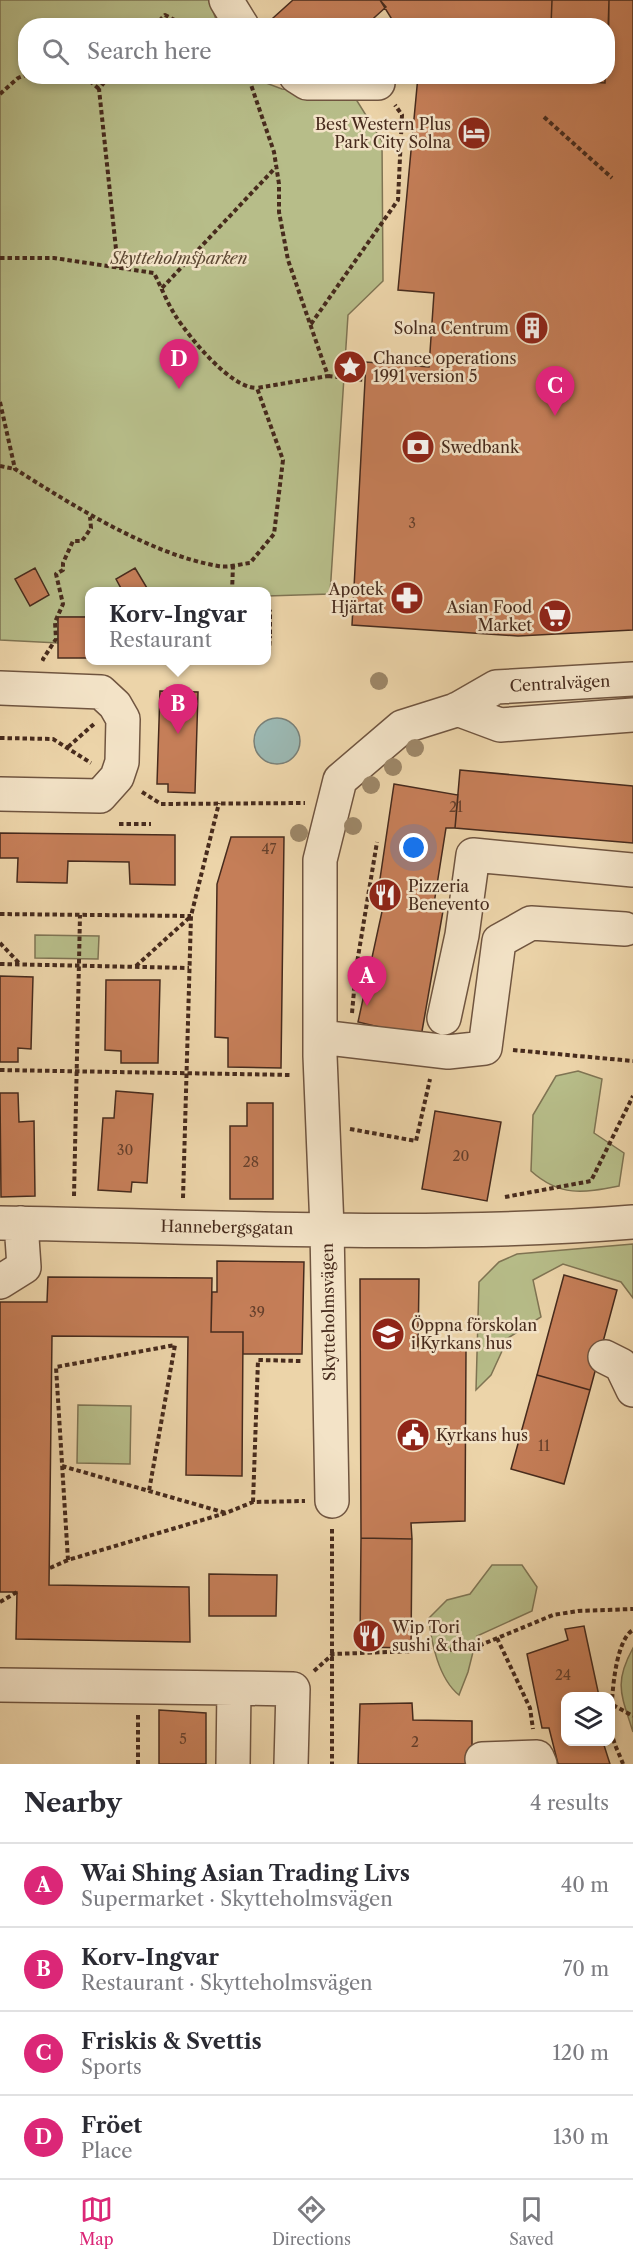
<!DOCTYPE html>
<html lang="en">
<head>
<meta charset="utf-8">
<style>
	:root { --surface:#fff; --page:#f7f7f7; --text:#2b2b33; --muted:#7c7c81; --line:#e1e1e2; --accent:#db2777 }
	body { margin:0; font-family:"Libre Caslon Text",serif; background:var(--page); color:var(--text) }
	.controls { position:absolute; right:18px; bottom:18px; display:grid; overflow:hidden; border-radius:12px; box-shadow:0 3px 9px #0003 }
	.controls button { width:54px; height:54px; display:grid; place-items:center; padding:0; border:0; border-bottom:2px solid var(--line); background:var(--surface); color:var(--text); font:30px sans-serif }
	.you { position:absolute; left:414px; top:848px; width:21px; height:21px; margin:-15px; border:4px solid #fff; border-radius:50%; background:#1a73e8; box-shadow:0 0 0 9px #1a73e833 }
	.badge { display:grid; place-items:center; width:39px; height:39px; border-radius:50%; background:var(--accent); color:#fff; font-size:20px; font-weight:700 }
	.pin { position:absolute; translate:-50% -50px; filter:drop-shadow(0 2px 3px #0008) }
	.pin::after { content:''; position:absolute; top:32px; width:21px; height:18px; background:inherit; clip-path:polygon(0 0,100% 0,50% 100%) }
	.popup { position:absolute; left:85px; top:587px; width:186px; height:78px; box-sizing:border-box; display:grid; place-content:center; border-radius:12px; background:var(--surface); filter:drop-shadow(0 2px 4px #0005); font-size:20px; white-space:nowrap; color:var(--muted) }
	.popup b { font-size:22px; color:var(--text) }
	.popup::after { content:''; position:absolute; left:50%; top:100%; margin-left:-12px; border:12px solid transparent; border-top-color:var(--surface) }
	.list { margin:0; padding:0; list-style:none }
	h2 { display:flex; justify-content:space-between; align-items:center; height:78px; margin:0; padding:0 24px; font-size:26px }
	h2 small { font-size:20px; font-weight:400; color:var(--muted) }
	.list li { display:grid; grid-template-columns:39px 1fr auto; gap:18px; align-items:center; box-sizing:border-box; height:84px; padding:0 24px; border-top:2px solid var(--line) }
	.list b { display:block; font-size:22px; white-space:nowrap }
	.list p { margin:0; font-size:20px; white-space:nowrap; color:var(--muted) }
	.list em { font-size:20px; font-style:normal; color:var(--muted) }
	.icon { flex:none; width:33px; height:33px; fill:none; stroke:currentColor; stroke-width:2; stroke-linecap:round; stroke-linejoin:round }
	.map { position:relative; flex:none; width:633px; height:1764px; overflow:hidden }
	.search { position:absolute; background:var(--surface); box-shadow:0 3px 9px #0003; left:18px; right:18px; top:18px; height:66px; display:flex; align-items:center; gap:15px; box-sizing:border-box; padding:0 21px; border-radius:24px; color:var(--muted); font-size:22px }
	.sheet { height:414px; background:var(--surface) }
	nav { display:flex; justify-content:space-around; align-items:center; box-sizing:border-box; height:84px; border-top:2px solid var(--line); background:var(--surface); font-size:16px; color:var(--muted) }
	nav a { display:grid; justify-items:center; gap:3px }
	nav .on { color:var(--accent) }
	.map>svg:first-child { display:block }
	.green { fill:#b7bd89; stroke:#7f7453; stroke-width:1.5 }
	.water { fill:#9bb7b1; stroke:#797f76; stroke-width:1.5 }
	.building { fill:#c57e58; stroke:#472b1d; stroke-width:1.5 }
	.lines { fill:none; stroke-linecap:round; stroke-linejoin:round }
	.minor-casing { stroke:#705540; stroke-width:36 }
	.path { stroke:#472b1d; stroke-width:4; stroke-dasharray:4.5 3; stroke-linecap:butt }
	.minor { stroke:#f3e3c7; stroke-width:33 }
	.tree { fill:#9d8768 }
	.labels { text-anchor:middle; stroke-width:5; stroke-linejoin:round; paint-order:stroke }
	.number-label { font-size:14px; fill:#66402c }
	.poi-label { font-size:16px; fill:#472b1d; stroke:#f3e3c7; text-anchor:start }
	.park-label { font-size:16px; font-style:italic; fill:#5d4833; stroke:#f3e3c7 }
	.street-label { font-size:16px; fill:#472b1d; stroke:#f3e3c7 }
</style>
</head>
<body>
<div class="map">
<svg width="633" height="1764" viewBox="0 0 633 1764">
	<rect width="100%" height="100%" fill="#ecd4a9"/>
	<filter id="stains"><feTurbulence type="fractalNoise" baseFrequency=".00333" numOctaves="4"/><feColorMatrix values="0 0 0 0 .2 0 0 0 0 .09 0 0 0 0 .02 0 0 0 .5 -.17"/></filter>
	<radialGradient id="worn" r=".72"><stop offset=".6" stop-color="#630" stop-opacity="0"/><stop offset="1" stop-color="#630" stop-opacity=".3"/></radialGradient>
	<path class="green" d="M0 0H209L218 25 26 26V76L250 77 282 89 354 96 382 141 383 281 348 315 330 594 267 596 266 592H90L89 617H58V643L0 640Z
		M35 935 99 936 98 959 35 958Z
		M578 1071 602 1079 594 1133 624 1153 619 1186C583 1193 560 1197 531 1171L533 1115 556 1076Z
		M633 1244V1298L621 1282 563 1264 533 1280 541 1317 508 1338 491 1375 476 1390 479 1282 499 1262 517 1254Z
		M78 1405 131 1406 130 1464 77 1463Z
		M492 1565H522L537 1587 532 1611 477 1636 468 1672 459 1695C439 1679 431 1643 429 1618L447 1600 470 1594Z
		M633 1648V1732C622 1696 613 1684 633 1648Z"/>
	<path class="water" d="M254 741a23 23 0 1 1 46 0a23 23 0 1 1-46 0Z"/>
	<path class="building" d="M293 0H380L386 7 365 26H281L273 18Z
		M380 0H552L551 26H396Z
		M552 0H609L608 31V26H551Z
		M609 0H633V630L518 636 352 625 366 362 429 367 434 293 398 290 418 76H501L605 83V76H608Z
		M548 76H605V83L548 79Z
		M35 568 49 595 30 606 15 579Z
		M135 568 147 588 141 592H123L116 579Z
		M58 617H90V658H58Z
		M160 691 198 692 195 793 168 792V784H157Z
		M460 770 633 786V843L455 828Z
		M394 784 458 795 455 828H446L433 910 443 911 421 1037 358 1022 383 907 376 906Z
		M0 833 175 835V885L130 884 129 862 68 861 67 883 17 882 18 858H0Z
		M231 837H284L281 1068 228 1067V1038L215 1037 217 884Z
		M0 976 33 977 31 1049 18 1048V1062H0Z
		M106 980H160L158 1063H121V1051L105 1050Z
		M116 1091 153 1094 147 1183 132 1182 131 1192 98 1190 103 1118H114Z
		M0 1093H18L19 1122 34 1121 35 1196 1 1197Z
		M247 1103H273V1199H230V1126H247Z
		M435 1111 501 1122 487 1201 422 1189Z
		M217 1261 304 1262 302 1354H243V1332H211L212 1292H217Z
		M564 1275 617 1290 590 1390 537 1375Z
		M48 1277 212 1278 211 1332H243L242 1476 186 1475 188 1337 52 1336 49 1585 189 1587 190 1642 16 1639 17 1592H0V1302H47Z
		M360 1279H419L418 1349 466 1350 465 1521 411 1523 412 1539 361 1538Z
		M537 1375 590 1390 564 1484 511 1469Z
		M361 1538 412 1539 411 1648 360 1647Z
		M209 1574 277 1575 276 1616H209Z
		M584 1626 599 1696H566V1742H603L610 1764H558L549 1728H542L527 1654 568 1640 565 1629Z
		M412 1703 413 1720 472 1721V1764H358L360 1704Z
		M159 1710 206 1713V1764H159Z"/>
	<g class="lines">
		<g class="minor-casing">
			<path id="minor" d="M226 0 242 26
				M296 76 307 83H378
				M0 688 101 692 115 705 123 719 122 762 117 777 100 796 0 794
				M457 709 500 725 633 715
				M444 1018 462 935 473 855 633 870
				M320 1037 448 1052 485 1048 499 941 531 923 625 929
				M0 1223C210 1226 423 1239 633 1222
				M0 1282 24 1267 21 1223
				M605 1357 621 1365 633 1390
				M332 1501 327 1228 320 1056V860L340 780 402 727 456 710 496 687 633 679
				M0 1685 234 1688 233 1764
				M234 1688 293 1689 291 1764
				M482 1759 537 1757 540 1764"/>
		</g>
		<path class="path" d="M154 26 165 15 186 26
			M84 76 99 89
			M109 76 99 89 118 268
			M0 94 18 78 26 75
			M544 117 612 178
			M0 258H54L154 273C161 287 167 302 175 315 189 337 230 388 257 388
			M162 288 276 167
			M311 324 398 200 402 115 395 105
			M328 376 365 380
			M0 402 15 469C74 506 149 554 218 566 228 568 240 564 250 563L274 534 283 460 257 388 328 376 288 260 279 212V184L274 152 248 76
			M0 466 15 469
			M232 592 233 565
			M266 610 270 611V636H266
			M266 650H269L270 636
			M45 660 43 659 56 639 55 622 63 604 56 574 63 570V563L73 541H82L91 528 90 517
			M0 738 53 739 91 763
			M68 747 94 724
			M142 792 161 804 305 803
			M119 824H151
			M0 914 191 916
			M0 943 20 964
			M0 964 189 968
			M136 966 190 917
			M352 1013 356 969 377 842
			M513 1050 633 1061
			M0 1070 292 1075
			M350 1129 416 1141 430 1079
			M74 1196 80 915
			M505 1197 591 1181 633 1096
			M183 1198 191 916 219 803
			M62 1466 226 1513
			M253 1502 258 1360 301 1361
			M332 1529V1764
			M68 1560 56 1367 175 1345 149 1491
			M50 1568 68 1560 226 1513 253 1502 305 1501
			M0 1602 17 1592
			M497 1638 530 1708 533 1729
			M314 1671 333 1654 471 1649 553 1615 578 1611 633 1609
			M613 1705 633 1716
			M138 1715V1764
			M623 1764C620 1755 613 1743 612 1733 610 1712 613 1641 633 1630"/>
		<use href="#minor" class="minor"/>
	</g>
	<g class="tree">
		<circle cx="379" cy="681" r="9"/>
		<circle cx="415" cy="748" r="9"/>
		<circle cx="393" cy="767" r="9"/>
		<circle cx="371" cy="785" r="9"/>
		<circle cx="353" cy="826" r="9"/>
		<circle cx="299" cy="833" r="9"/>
	</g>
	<defs>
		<g id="hotel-disc" transform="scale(1.725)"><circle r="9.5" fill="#8f2418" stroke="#f3e3c7"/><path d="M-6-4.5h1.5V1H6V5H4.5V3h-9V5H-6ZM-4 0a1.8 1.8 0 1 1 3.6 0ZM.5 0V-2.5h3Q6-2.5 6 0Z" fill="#fff"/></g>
		<g id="building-disc" transform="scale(1.725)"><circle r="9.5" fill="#8f2418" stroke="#f3e3c7"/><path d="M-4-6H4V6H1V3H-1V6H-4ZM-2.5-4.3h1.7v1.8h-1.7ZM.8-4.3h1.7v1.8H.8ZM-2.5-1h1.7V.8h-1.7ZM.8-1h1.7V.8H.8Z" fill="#fff"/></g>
		<g id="sight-disc" transform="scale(1.725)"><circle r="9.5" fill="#8f2418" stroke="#f3e3c7"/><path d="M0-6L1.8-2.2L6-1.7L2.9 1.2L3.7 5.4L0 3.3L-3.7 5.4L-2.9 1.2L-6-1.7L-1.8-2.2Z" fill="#fff"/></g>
		<g id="bank-disc" transform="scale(1.725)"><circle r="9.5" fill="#8f2418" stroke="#f3e3c7"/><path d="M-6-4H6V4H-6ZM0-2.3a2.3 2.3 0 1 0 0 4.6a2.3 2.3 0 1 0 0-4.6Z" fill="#fff"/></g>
		<g id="pharmacy-disc" transform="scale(1.725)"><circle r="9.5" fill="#8f2418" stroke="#f3e3c7"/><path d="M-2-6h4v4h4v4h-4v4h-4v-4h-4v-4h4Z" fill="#fff"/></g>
		<g id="supermarket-disc" transform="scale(1.725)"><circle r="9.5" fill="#8f2418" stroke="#f3e3c7"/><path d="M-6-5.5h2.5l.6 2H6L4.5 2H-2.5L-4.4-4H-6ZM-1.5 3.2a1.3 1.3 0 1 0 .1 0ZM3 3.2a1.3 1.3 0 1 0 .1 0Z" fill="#fff"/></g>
		<g id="restaurant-disc" transform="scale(1.725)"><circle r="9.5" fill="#8f2418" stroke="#f3e3c7"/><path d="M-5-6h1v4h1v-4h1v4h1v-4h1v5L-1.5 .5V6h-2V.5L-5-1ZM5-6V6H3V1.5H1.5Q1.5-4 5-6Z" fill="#fff"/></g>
		<g id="school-disc" transform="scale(1.725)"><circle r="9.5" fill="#8f2418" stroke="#f3e3c7"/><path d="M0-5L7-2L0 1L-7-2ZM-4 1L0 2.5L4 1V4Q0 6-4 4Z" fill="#fff"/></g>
		<g id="civic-disc" transform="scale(1.725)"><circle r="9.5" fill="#8f2418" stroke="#f3e3c7"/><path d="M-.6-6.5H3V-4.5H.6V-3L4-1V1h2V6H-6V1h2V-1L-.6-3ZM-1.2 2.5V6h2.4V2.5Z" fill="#fff"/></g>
	</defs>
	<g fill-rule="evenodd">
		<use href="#hotel-disc" x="474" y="133"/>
		<use href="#building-disc" x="532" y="328"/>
		<use href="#sight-disc" x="350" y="367"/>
		<use href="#bank-disc" x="418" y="447"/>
		<use href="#pharmacy-disc" x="407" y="598"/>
		<use href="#supermarket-disc" x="555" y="616"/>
		<use href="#restaurant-disc" x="385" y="895"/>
		<use href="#school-disc" x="388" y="1334"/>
		<use href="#civic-disc" x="413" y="1435"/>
		<use href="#restaurant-disc" x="369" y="1636"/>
	</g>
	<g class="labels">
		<g class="number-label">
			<text x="412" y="528">3</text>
			<text x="456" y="812">21</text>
			<text x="269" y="854">47</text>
			<text x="125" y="1155">30</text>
			<text x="461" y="1161">20</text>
			<text x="251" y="1167">28</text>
			<text x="257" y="1317">39</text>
			<text x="544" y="1451">11</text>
			<text x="563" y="1680">24</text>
			<text x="183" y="1744">5</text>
			<text x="415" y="1747">2</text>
		</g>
		<g class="poi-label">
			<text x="451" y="130" text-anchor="end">Best Western Plus<tspan x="451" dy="18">Park City Solna</tspan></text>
			<text x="509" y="334" text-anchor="end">Solna Centrum</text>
			<text x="373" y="364">Chance operations<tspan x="373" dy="18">1991 version 5</tspan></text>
			<text x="441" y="453">Swedbank</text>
			<text x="384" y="595" text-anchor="end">Apotek<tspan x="384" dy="18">Hjärtat</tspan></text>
			<text x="532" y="613" text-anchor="end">Asian Food<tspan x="532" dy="18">Market</tspan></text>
			<text x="408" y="892">Pizzeria<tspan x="408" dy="18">Benevento</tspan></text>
			<text x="411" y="1331">Öppna förskolan<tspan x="411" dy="18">i Kyrkans hus</tspan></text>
			<text x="436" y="1441">Kyrkans hus</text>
			<text x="392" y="1633">Wip Tori<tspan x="392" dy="18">sushi &amp; thai</tspan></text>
		</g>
		<g class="park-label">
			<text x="179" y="264">Skytteholmsparken</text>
		</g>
		<g class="street-label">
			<text transform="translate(560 683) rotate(-3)" y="6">Centralvägen</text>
			<text transform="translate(227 1227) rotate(1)" y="6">Hannebergsgatan</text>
			<text transform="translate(328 1312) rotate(-91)" y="6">Skytteholmsvägen</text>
		</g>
	</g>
	<rect width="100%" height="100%" filter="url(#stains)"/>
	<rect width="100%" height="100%" fill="url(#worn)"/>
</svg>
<div class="controls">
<button><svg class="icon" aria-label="layers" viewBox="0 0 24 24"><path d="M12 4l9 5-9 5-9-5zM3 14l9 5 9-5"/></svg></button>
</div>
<div class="you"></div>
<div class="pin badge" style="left:367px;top:1006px">A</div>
<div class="pin badge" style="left:178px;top:734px">B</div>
<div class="popup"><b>Korv-Ingvar</b>Restaurant</div>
<div class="pin badge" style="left:555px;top:416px">C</div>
<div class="pin badge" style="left:179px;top:389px">D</div>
<div class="search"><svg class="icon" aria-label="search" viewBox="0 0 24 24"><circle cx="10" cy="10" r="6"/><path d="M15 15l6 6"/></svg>Search here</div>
</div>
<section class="sheet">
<h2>Nearby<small>4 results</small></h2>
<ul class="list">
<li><span class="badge">A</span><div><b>Wai Shing Asian Trading Livs</b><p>Supermarket · Skytteholmsvägen</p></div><em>40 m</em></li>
<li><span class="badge">B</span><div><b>Korv-Ingvar</b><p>Restaurant · Skytteholmsvägen</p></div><em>70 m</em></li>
<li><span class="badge">C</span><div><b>Friskis &amp; Svettis</b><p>Sports</p></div><em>120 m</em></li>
<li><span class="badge">D</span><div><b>Fröet</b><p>Place</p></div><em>130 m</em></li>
</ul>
</section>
<nav>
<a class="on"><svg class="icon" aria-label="map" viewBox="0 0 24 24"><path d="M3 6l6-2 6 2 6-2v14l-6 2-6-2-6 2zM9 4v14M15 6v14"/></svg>Map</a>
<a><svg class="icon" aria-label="directions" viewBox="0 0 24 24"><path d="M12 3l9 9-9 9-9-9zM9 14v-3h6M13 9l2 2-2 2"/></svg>Directions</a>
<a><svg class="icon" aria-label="saved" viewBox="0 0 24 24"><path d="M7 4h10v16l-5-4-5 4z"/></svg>Saved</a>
</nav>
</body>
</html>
